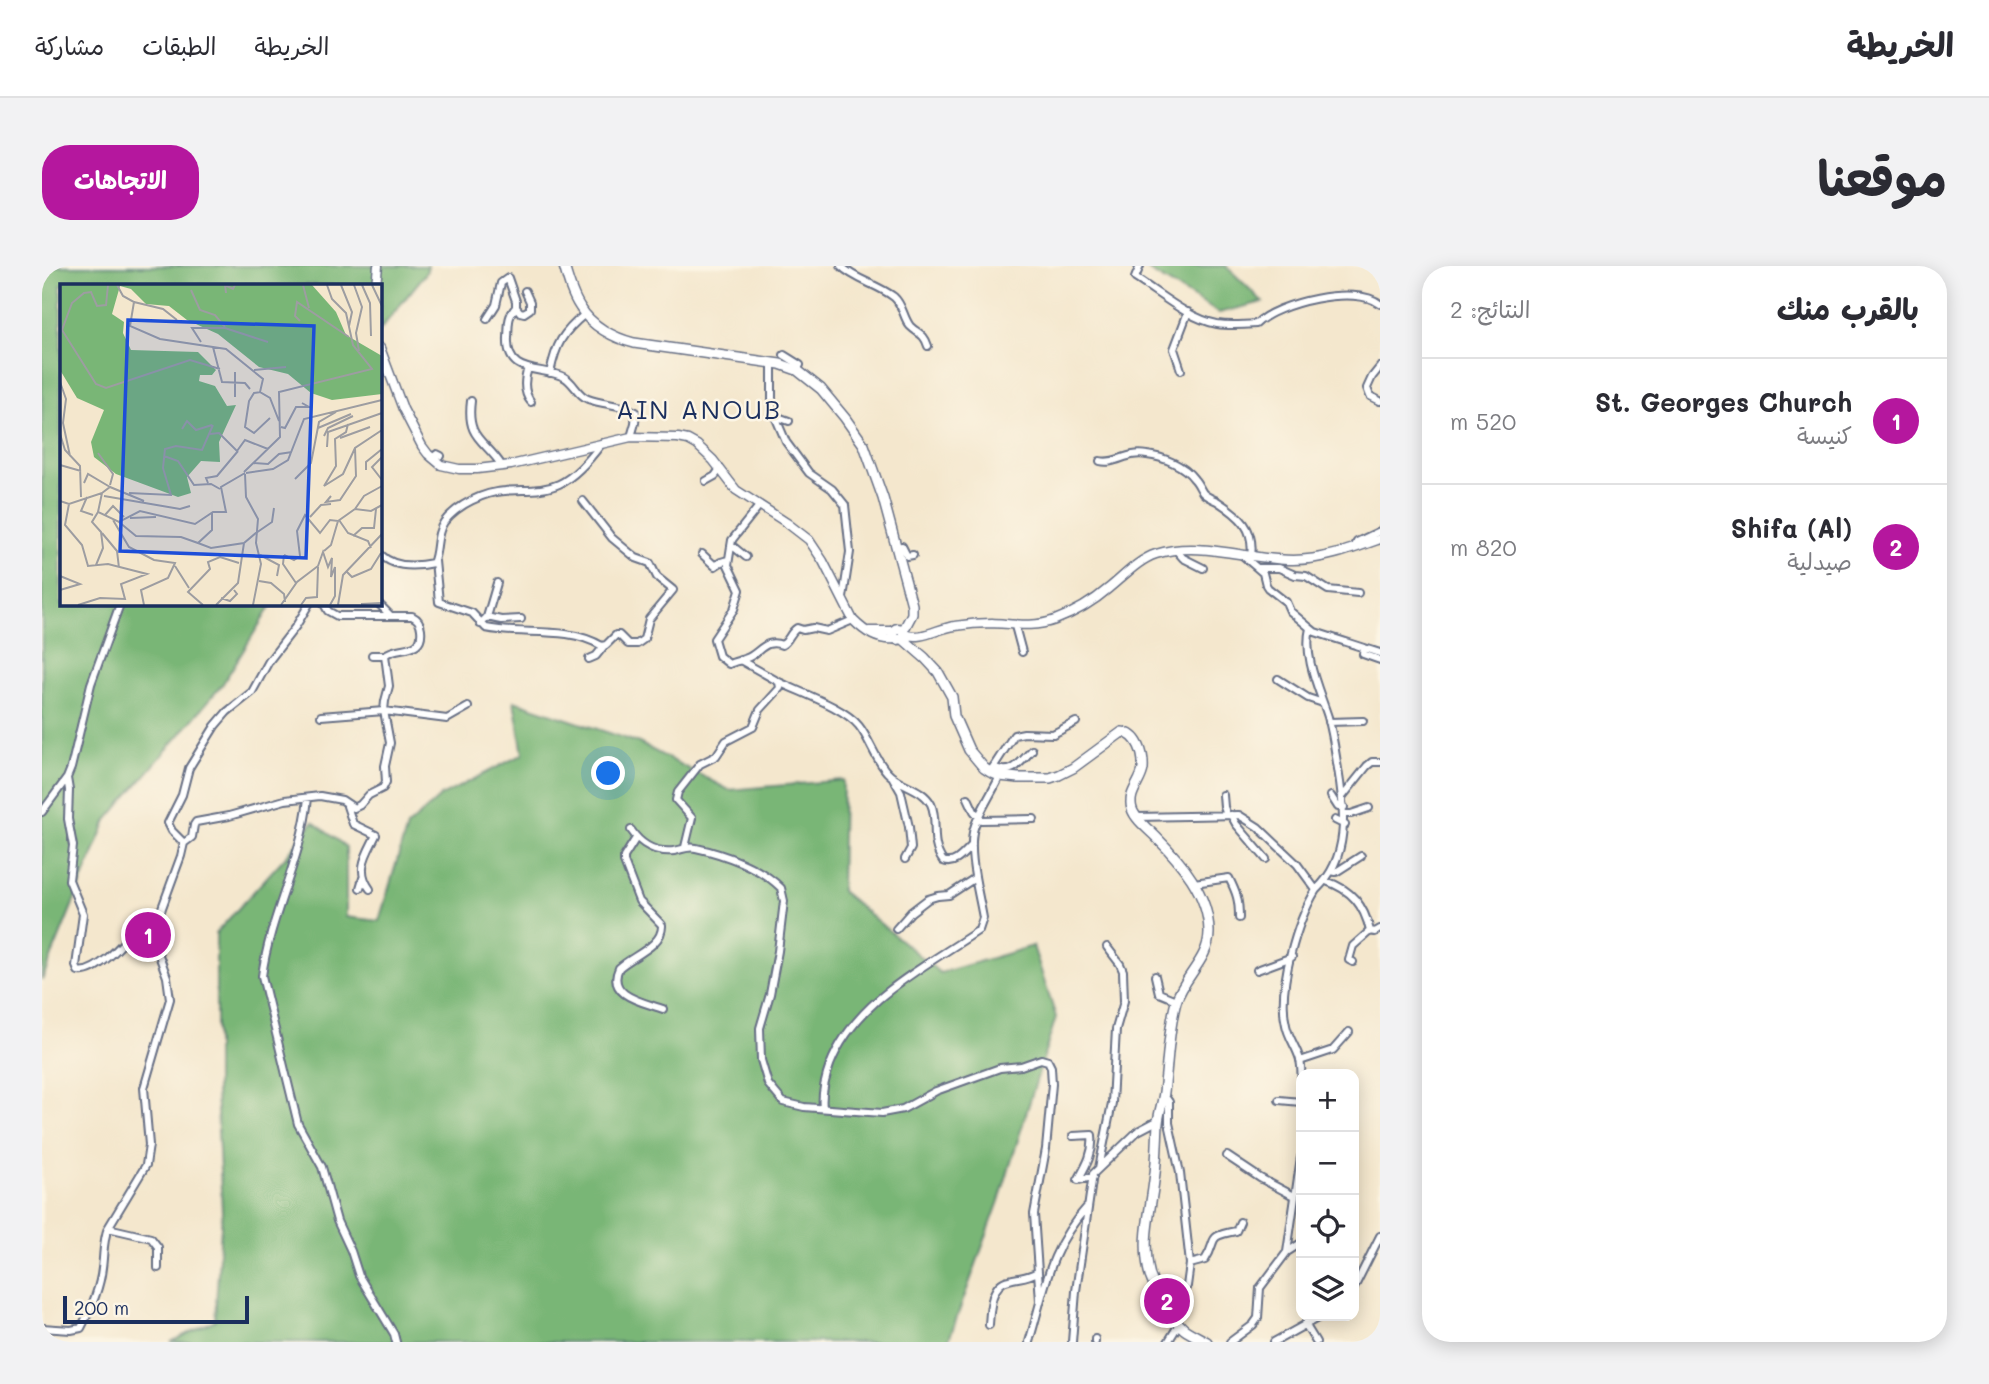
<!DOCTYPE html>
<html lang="ar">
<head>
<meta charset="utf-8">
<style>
	:root { --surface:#fff; --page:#f2f2f3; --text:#2b2b33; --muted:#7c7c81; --line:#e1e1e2; --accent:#b5179e }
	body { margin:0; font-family:Mali,"Playpen Sans Arabic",sans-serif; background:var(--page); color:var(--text); direction:rtl }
	.controls { position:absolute; right:21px; bottom:21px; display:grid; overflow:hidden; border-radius:14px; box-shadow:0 4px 18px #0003 }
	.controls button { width:63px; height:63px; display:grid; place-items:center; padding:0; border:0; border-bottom:2px solid var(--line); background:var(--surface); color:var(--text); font:35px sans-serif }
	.scale { position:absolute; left:21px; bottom:18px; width:186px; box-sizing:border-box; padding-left:7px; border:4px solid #1b2f5e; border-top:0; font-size:19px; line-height:24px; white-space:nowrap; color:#1b2f5e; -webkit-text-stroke:5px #fcf5e5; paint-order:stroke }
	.you { position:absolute; left:567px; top:508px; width:24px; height:24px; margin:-18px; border:5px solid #fff; border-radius:50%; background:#1a73e8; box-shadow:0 0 0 10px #1a73e833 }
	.badge { display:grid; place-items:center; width:46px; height:46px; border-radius:50%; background:var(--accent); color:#fff; font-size:23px; font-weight:700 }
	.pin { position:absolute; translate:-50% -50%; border:4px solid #fff; box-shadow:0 2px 7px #0006 }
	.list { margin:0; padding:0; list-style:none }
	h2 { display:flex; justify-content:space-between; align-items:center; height:91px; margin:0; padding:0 28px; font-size:30px }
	h2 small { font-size:23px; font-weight:400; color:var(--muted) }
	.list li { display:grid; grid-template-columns:46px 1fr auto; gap:21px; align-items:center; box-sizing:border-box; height:126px; padding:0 28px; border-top:2px solid var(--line) }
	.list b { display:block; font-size:26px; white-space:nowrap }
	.list p { margin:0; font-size:23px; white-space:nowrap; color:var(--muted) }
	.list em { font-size:23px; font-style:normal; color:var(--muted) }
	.icon { flex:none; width:38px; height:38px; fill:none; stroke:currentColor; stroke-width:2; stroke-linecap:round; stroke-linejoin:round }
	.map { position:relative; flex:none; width:1338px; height:1076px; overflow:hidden; direction:ltr; border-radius:28px }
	header { display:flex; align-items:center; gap:42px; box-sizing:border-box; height:98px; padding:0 35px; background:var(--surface); border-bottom:2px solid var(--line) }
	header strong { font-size:33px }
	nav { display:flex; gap:38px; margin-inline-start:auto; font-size:24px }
	.intro { display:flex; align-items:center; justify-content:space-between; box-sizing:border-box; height:168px; padding:0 42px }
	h1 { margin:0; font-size:49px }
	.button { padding:18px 32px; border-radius:28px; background:var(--accent); color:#fff; font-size:24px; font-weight:700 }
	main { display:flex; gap:42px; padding:0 42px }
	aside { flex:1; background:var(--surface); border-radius:28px; box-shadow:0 4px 18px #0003 }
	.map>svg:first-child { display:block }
	.forest { fill:#79b676; stroke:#4a726a; stroke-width:2 }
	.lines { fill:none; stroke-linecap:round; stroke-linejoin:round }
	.minor-casing { stroke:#676f85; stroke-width:10 }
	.tertiary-casing { stroke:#676f85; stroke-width:11 }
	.secondary-casing { stroke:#676f85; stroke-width:12 }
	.minor { stroke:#fff; stroke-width:6 }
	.tertiary { stroke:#fff; stroke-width:8 }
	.secondary { stroke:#fff; stroke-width:9 }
	.labels { text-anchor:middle; stroke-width:5; stroke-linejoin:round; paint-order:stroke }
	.quarter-label { font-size:26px; letter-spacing:2px; fill:#1b2f5e; stroke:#fcf5e5 }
	.inset-road { fill:none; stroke:#9d9da1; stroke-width:2 }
	.view { fill:#1d4ed8; fill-opacity:0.15; stroke:#1d4ed8; stroke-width:3.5 }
	.inset-edge { fill:none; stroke:#1b2f5e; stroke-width:3.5 }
</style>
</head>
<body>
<header>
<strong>الخريطة</strong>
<nav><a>الخريطة</a><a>الطبقات</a><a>مشاركة</a></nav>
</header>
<div class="intro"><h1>موقعنا</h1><a class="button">الاتجاهات</a></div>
<main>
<aside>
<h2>بالقرب منك<small>النتائج: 2</small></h2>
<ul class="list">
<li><span class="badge">1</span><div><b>St. Georges Church</b><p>كنيسة</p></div><em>520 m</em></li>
<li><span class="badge">2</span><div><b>Shifa (Al)</b><p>صيدلية</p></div><em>820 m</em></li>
</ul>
</aside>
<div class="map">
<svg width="1338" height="1076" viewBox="0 0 1338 1076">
	<rect width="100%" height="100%" fill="#fcf5e5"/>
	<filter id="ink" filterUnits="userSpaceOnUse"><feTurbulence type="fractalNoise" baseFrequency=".0143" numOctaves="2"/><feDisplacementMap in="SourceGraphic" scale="14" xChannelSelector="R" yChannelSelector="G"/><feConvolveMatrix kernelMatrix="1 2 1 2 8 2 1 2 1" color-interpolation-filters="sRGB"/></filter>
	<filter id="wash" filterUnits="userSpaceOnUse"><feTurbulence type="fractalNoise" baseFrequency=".00686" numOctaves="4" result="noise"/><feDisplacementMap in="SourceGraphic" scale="28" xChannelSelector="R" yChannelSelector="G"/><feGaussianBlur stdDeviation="1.57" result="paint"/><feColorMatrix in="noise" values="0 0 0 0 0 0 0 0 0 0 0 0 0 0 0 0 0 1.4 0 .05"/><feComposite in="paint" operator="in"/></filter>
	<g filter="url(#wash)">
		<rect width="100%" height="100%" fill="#f4e7cd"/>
		<path class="forest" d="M0 0H386L384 7 338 64V19H19V338H230L180 419 65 554 0 714Z
			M1113 0H1184L1221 36 1177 47 1107 5Z
			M472 435 597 477 687 524 801 514 799 625 898 707 991 680 1014 751 957 935 906 1076H129L173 1054 180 945 174 825V667L245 589 271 556 304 581V651L337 655 365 561 399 530 481 488Z"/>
	</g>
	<g filter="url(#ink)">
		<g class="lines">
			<g class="minor-casing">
				<path id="minor" d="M799 0C813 14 835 18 852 31 861 39 861 51 868 60 876 68 882 67 886 80
					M1098 0 1093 12C1117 27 1147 53 1175 58 1188 60 1201 59 1214 58 1234 37 1314 18 1338 38
					M474 41 478 46 482 47 488 43V36L483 25
					M445 53 454 39 459 17 466 12 474 35V41C465 51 467 58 466 72 464 111 500 100 522 111 532 116 535 129 546 133 562 139 579 138 594 146L593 157 589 171
					M742 89 758 99 755 104
					M730 97V143L744 176 767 207 790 223 803 239 808 286 801 332
					M1338 101 1330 111 1325 122 1328 130 1338 135
					M486 102C482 114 481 126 489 136
					M1139 104 1132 83 1146 46
					M508 107C514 78 520 67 543 48
					M429 135C424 174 443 173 460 200
					M733 150 747 155
					M390 192 395 188 399 190
					M1058 195C1074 199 1085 185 1105 189 1121 191 1142 199 1152 213 1156 217 1158 223 1161 227 1165 231 1170 233 1175 235 1198 250 1213 262 1209 291
					M664 215 673 210 678 203
					M717 240 690 274 686 299 698 324 692 343 672 373 677 390 687 398C693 395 703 394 709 390 720 383 725 373 740 379 748 374 747 367 755 362L761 364 771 362 785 365 811 354
					M690 281 693 282 704 291
					M854 281 860 280 865 290 871 289
					M1312 282 1315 276 1338 265
					M1134 284 1141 292 1161 302
					M338 288C352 302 373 301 391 297 397 284 393 269 402 256 415 239 442 226 463 225 481 223 500 226 517 218 534 210 549 192 560 177
					M660 288 673 300 679 296 686 294
					M1200 289 1221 307 1224 319 1226 322 1244 336 1248 345 1268 362C1261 391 1277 423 1286 451 1291 468 1293 485 1296 503 1303 545 1308 592 1274 624
					M393 295 397 336 430 347 444 362C481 370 525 359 560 380L564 379 574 369H577L586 378H595L602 373 607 353 631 324 615 311 608 297 594 292 570 272 541 235
					M1217 302H1237L1253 309 1264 310 1286 324 1316 327
					M338 339 348 349
					M445 351 455 317
					M438 358 445 351 459 354 479 353
					M973 360 980 386
					M1268 362 1273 366 1338 387
					M1322 382 1321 388 1338 394
					M330 389H343
					M547 393 554 390 562 380
					M1236 413 1266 432 1281 437
					M737 416C759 427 802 441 817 460 828 474 833 493 845 506 857 520 880 521 889 538 897 555 887 576 901 595 913 600 922 587 930 579
					M279 450 342 445 405 453 426 441
					M1287 456 1321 455
					M951 501C971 511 978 496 990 484
					M948 506 972 469 982 467 1011 468 1034 456
					M25 512 27 524 26 553 31 580 27 614 41 648 34 700 36 705C57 710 91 665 105 651L117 650
					M851 512 859 526 867 561 869 582 863 593
					M1181 529 1182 541 1185 549
					M1289 530 1296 541H1302
					M1301 530 1325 500 1330 496H1338
					M266 532C260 593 228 649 220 710L256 858 280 901 295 955 309 985 317 1010 352 1068 354 1076
					M926 532 932 545 939 554 992 553
					M305 540 311 558 334 569C325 588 313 603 328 623
					M0 546 25 512 29 502 49 418 78 338
					M1303 548H1309L1327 542
					M1189 549 1194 558 1224 593
					M1095 551 1197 549 1216 561 1255 598 1274 624C1255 655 1235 722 1244 759 1246 771 1255 782 1258 794 1261 807 1259 823 1259 837
					M1293 554 1303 559
					M589 564C599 579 614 587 632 585 640 584 645 580 654 582 682 588 718 601 739 622L742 635 736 685 728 728 718 762 719 794 726 818 741 836 762 841 840 847 861 843 894 825 958 802 979 800 999 793 1006 795 1009 801 1010 818 1004 883 992 948 998 1035
					M594 572 582 591V596L597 635 620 659C621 680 591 689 577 702 564 730 601 736 621 743
					M142 577 150 571 152 559 154 556 187 550 243 534 278 530 300 534 312 542 318 539 327 529 341 522 344 516 343 500 348 477 342 445 343 435 347 420 343 389C356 378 382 389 379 363 378 356 376 353 370 350H295L286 345 282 338
					M643 581 650 552 634 534 636 526 658 498 674 490 684 475 711 461 718 444 738 422 737 416 698 394
					M1289 605 1294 606 1319 590
					M1284 615C1310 624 1322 639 1328 665L1311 680 1307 694 1311 696
					M1152 617 1187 612C1195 628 1197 634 1197 652
					M318 622 321 612
					M854 663 869 646 886 633 896 630 907 629 933 612
					M1328 665 1333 666 1338 663
					M1215 704 1250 691
					M1113 710 1117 727 1134 734
					M1258 795 1291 784 1307 766
					M1122 829 1127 836V857L1138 907 1148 998 1145 1020 1131 1049
					M1237 834 1259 836
					M781 842C779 827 783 813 788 799 813 734 883 701 937 664L941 652C937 628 924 582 933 559 939 543 950 527 958 510
					M1031 870 1050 869C1052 887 1044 900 1036 914L1051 911
					M1185 890 1218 912 1252 930
					M1057 902 1070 837 1074 763 1082 735 1081 705 1078 698 1065 681
					M66 962 109 972 116 981V1002
					M1245 986 1259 977
					M1148 998 1163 994C1177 973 1162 971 1194 965L1198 956
					M1312 1022 1338 970
					M1263 1058 1274 1076
					M947 1059C948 1043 949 1017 967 1014 978 1011 985 1012 995 1006
					M0 1062 29 1064 39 1062C49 1043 58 1022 60 1002 62 988 61 974 66 962L104 899 107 879 102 822 128 733 125 711 114 681 117 650 139 590 142 577 130 565 126 557 140 529 147 502 173 460 185 446 210 426 227 395 254 360 267 338
					M987 1076C1003 1024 1006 984 1045 941
					M1030 1076 1034 1025 1051 908 1096 865 1117 854
					M1053 1076V1073
					M1126 1076 1137 1058
					M1188 1076 1211 1059 1216 1052 1218 1022 1245 986 1259 891
					M1232 1076 1279 1050"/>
			</g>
			<g class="tertiary-casing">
				<path id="tertiary" d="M334 19 336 0
					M338 82 361 143 380 180 386 188 399 199 417 203H435L469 199 589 171 636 172 646 174 655 179 671 194 694 224 745 257 767 274 781 295 811 354C823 366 836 375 853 373
					M827 365H852
					M862 368C879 375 896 362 913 360 925 358 938 357 950 357 972 358 991 362 1013 354 1032 347 1052 335 1067 322 1082 310 1096 294 1114 288 1157 274 1207 294 1251 294 1281 294 1310 283 1338 273"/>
			</g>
			<g class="secondary-casing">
				<path id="secondary" d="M522 0C526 14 530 29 538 41 549 60 572 72 592 77L738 98 755 104 779 123 803 152 822 179 841 232 870 339V348L861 365
					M850.5 368a5.5 5.5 0 1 1 11 0a5.5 5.5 0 1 1-11 0Z
					M860 372 883 392 896 406 910 431 912 450 927 484 942 502 948 506 958 510 976 512H1008L1017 509 1031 502 1080 466C1096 468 1102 488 1101 503 1099 517 1085 527 1090 543 1093 553 1106 563 1114 571 1139 596 1166 627 1167 665 1168 693 1141 711 1134 736 1126 765 1126 796 1122 826 1121 836 1117 846 1116 857 1115 876 1115 896 1112 915 1108 949 1099 975 1108 1010 1113 1024 1130 1053 1142 1063 1149 1068 1158 1072 1165 1076"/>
			</g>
			<use href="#minor" class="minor"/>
			<use href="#tertiary" class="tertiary"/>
			<use href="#secondary" class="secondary"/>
		</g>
	</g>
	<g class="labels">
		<g class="quarter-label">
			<text x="657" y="153">AIN ANOUB</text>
		</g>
	</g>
	<g transform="translate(18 18)">
		<rect width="322" height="322" fill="#f4e7cd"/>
		<path d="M0 1H252L276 28 286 51 322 72V110L272 116 251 109 228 90 199 83 158 50 127 36 109 22 86 20 71 5 60 2 52 30 64 38 63 49 71 66 138 68 156 86 152 91H140L139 97 155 102 167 122 176 121 159 158 160 178 141 177 127 193 131 209 118 213 56 190 34 173 31 158 44 126 17 114 0 86Z" fill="#79b676"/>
		<path class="inset-road" d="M48 1 46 21 37 22 31 8 24 9 12 19 2 46 36 100 46 104 130 76 160 85M57 1 63 12 74 18 70 42 100 55 166 65 203 95 200 108 210 114 219 137M243 1 249 24M281 1 292 28 289 42M294 1 302 23 296 49 299 67M302 1 310 19 311 52M312 1 322 22M131 6 140 26 155 31 165 43M166 9 165 1 173 5 175 1M74 18 103 25 117 36M240 37 235 32 237 18 289 53M141 58 132 44H165L208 58M153 63 162 98 185 99 190 105M194 86 226 83M175 88V113M0 98 6 115 3 139 10 172M201 108 194 109 189 117 185 143 194 149 210 134M288 140 286 148 275 155 276 182 264 202 283 190 295 164 322 146M221 143 225 144 236 123H249L242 119M258 144 291 130M122 145 127 137 136 146 152 141M0 150 5 166 20 182 21 213M150 150 159 149 177 167 185 156 208 165M264 152 268 144 293 132M280 154 310 143M267 163 268 148 322 129M38 169 53 190 50 201M104 172 118 177 134 201 151 200 160 205M322 173 312 183 322 196M193 179 208 180 219 170 232 168M0 181 21 187M306 186V178L322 165M184 188 220 153 219 108 312 85 293 61 286 29 272 15 267 1M186 189 213 185 228 176 244 135 322 116M185 190 186 213 198 235 196 259 201 280 193 321M235 195 251 179 259 138 276 128M24 199 28 190 50 203M148 199 146 194 157 192 178 167M42 209 50 203 84 217M69 209 111 211 103 184 105 165 116 162 142 166 153 141M44 212 120 225 130 222M271 212 266 218 280 216 296 192 295 164M27 213 21 227 33 231M0 217 9 220 42 209 38 228 59 238 80 227 135 240 153 228H166L161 203 185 189M9 220 5 241 22 261 28 282 48 280 87 290 61 300 65 315 40 314 18 321M295 225 304 212 322 202M45 231 53 222 64 233M250 233 261 221 271 220M70 234 96 233M53 236 69 263 94 276 115 279 108 294 81 306 84 321M279 236 288 249 308 257 311 264M59 238 76 252 121 253 138 259 152 246V229M42 249 57 267 59 284M196 249 212 238 214 224M293 252 302 244H314L316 225M138 259 151 264 184 259 197 248M264 267 271 261 278 237M200 271 219 281 217 292M224 271 234 276 240 272 237 247 245 231 260 249 270 236 278 237 295 225 311 227 322 221M224 271 223 280 236 299M36 281 43 264 41 248 32 238 38 228M115 282 129 304M287 288 292 293 311 285 321 269M0 292 20 300 0 306M199 297 211 299 224 310 225 318M161 314 170 317 177 310 174 306M301 320 322 319M143 321 128 308 150 285 148 278 160 273 179 279M156 321 178 299 184 259M221 321 237 298 258 282 263 268 268 283 272 274 271 293 275 283V312L270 321M241 321 246 314 257 313 258 283M278 321 283 291 322 250"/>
		<path class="view" d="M68 36 254 42 246 274 60 267Z"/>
		<rect width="322" height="322" class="inset-edge"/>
	</g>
</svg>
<div class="controls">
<button>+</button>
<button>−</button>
<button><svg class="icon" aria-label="locate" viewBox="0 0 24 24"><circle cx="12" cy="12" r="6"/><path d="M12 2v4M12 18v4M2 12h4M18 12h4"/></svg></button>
<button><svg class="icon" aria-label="layers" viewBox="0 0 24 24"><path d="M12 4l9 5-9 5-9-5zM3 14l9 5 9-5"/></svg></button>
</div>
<div class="scale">200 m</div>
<div class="you"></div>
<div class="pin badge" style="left:106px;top:669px">1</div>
<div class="pin badge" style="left:1125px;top:1035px">2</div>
</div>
</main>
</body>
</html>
